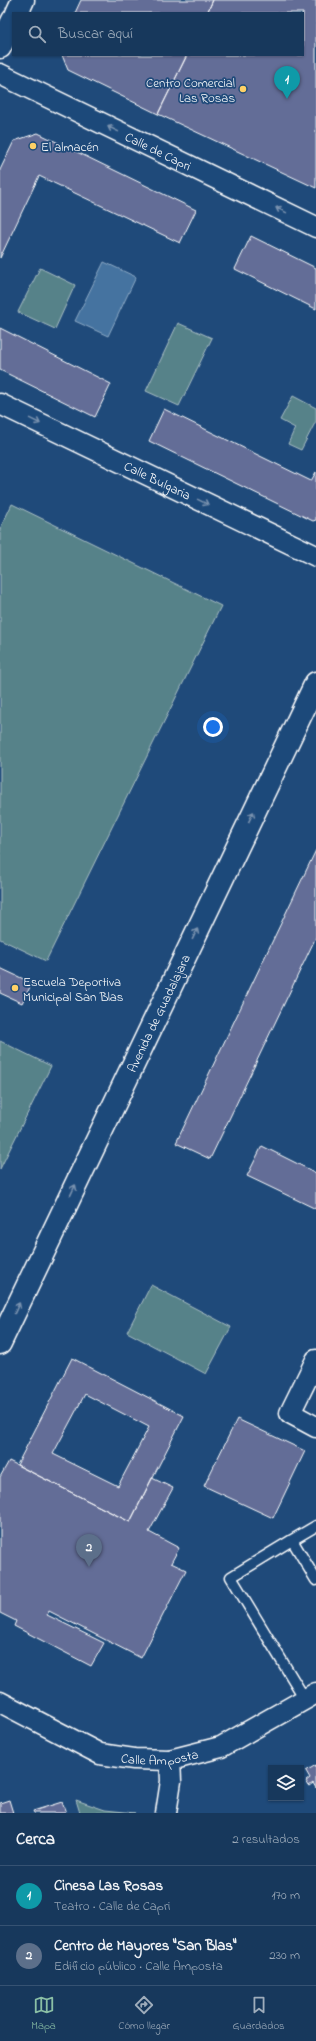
<!DOCTYPE html>
<html lang="es">
<head>
<meta charset="utf-8">
<style>
	:root { --surface:#17385c; --page:#203f62; --text:#f1f3f6; --muted:#9eacbb; --line:#365272; --accent:#8abfa5 }
	body { margin:0; font-family:"Indie Flower",sans-serif; background:var(--page); color:var(--text) }
	.controls { position:absolute; right:12px; bottom:12px; display:grid; overflow:hidden; border-radius:0px; box-shadow:0 1px 3px #0004 }
	.controls button { width:36px; height:36px; display:grid; place-items:center; padding:0; border:0; border-bottom:1px solid var(--line); background:var(--surface); color:var(--text); font:20px sans-serif }
	.you { position:absolute; left:213px; top:727px; width:14px; height:14px; margin:-10px; border:3px solid #fff; border-radius:50%; background:#1a73e8; box-shadow:0 0 0 6px #1a73e833 }
	.badge { display:grid; place-items:center; width:26px; height:26px; border-radius:50%; background:var(--accent); color:#fff; font-size:13px; font-weight:700 }
	.pin { position:absolute; translate:-50% -33px; filter:drop-shadow(0 1px 2px #0008) }
	.pin::after { content:''; position:absolute; top:21px; width:14px; height:12px; background:inherit; clip-path:polygon(0 0,100% 0,50% 100%) }
	.list { margin:0; padding:0; list-style:none }
	h2 { display:flex; justify-content:space-between; align-items:center; height:52px; margin:0; padding:0 16px; font-size:17px }
	h2 small { font-size:13px; font-weight:400; color:var(--muted) }
	.list li { display:grid; grid-template-columns:26px 1fr auto; gap:12px; align-items:center; box-sizing:border-box; height:60px; padding:0 16px; border-top:1px solid var(--line) }
	.list b { display:block; font-size:15px; white-space:nowrap }
	.list p { margin:0; font-size:13px; white-space:nowrap; color:var(--muted) }
	.list em { font-size:13px; font-style:normal; color:var(--muted) }
	.icon { flex:none; width:22px; height:22px; fill:none; stroke:currentColor; stroke-width:2; stroke-linecap:round; stroke-linejoin:round }
	.map { position:relative; flex:none; width:316px; height:1813px; overflow:hidden }
	.search { position:absolute; background:var(--surface); box-shadow:0 1px 3px #0004; left:12px; right:12px; top:12px; height:44px; display:flex; align-items:center; gap:10px; box-sizing:border-box; padding:0 14px; border-radius:0px; color:var(--muted); font-size:15px }
	.sheet { height:172px; background:var(--surface) }
	nav { display:flex; justify-content:space-around; align-items:center; box-sizing:border-box; height:56px; border-top:1px solid var(--line); background:var(--surface); font-size:11px; color:var(--muted) }
	nav a { display:grid; justify-items:center; gap:2px }
	nav .on { color:var(--accent) }
	.map>svg:first-child { display:block }
	.green { fill:#578289; stroke:#abc0c4 }
	.water { fill:#4473a0; stroke:#8fabc6 }
	.building { fill:#636d97; stroke:#fff; fill-rule:evenodd }
	.lines { fill:none; stroke-linecap:round; stroke-linejoin:round }
	.lane-casing { stroke:#fff; stroke-width:13 }
	.street-casing { stroke:#fff; stroke-width:23 }
	.secondary-casing { stroke:#fff; stroke-width:25 }
	.lane { stroke:#1f4a7a; stroke-width:10 }
	.street { stroke:#1f4a7a; stroke-width:20 }
	.secondary { stroke:#1f4a7a; stroke-width:22 }
	.oneway { stroke:#7992af }
	.poi-dot { fill:#ffd166; stroke:#1f4a7a; stroke-width:1.5 }
	.labels { text-anchor:middle; stroke-width:3.5; stroke-linejoin:round; paint-order:stroke }
	.poi-label { font-size:13px; fill:#fff; stroke:#1f4a7a; text-anchor:start }
	.street-label { font-size:13px; fill:#fff; stroke:#1f4a7a }
</style>
</head>
<body>
<div class="map">
<svg width="316" height="1813" viewBox="0 0 316 1813">
	<rect width="100%" height="100%" fill="#1f4a7a"/>
	<filter id="ink" filterUnits="userSpaceOnUse"><feTurbulence type="fractalNoise" baseFrequency=".025" numOctaves="2"/><feDisplacementMap in="SourceGraphic" scale="8" xChannelSelector="R" yChannelSelector="G"/><feConvolveMatrix kernelMatrix="1 2 1 2 8 2 1 2 1" color-interpolation-filters="sRGB"/></filter>
	<g filter="url(#ink)">
		<path class="green" d="M40 268 75 285 55 329 18 312Z
			M178 323 212 338 179 406 146 391Z
			M293 396 316 408V421L301 450 288 444 295 428 280 420Z
			M12 504 221 606 46 961 0 939V529Z
			M0 1041 51 1066 0 1169Z
			M151 1285 231 1327 206 1374 127 1332Z
			M76 1800 105 1810 135 1813H80Z"/>
		<path class="water" d="M104 262 136 277 108 336 75 321Z"/>
		<path class="building" d="M81 0H213L207 13H75Z
			M213 0H316V188L158 114 187 55H303V13H207Z
			M62 55H187L158 114 68 70Z
			M38 133 196 210 180 243 39 176 0 258V170L14 141Z
			M251 236 316 268V309L235 269Z
			M0 328 111 384 95 417 0 370Z
			M164 409 311 481 316 472V520L313 521 149 441Z
			M316 850V937L210 1159 176 1143Z
			M0 968 32 983 22 1003 0 993Z
			M262 1146 316 1173V1209L247 1176Z
			M72 1358 184 1416 130 1522 17 1465ZM85 1394 149 1427 118 1486 53 1454Z
			M237 1419 305 1451 273 1518 204 1486Z
			M9 1461 130 1522 152 1478 173 1488 149 1532 179 1548 171 1563 186 1570 141 1658 49 1611 47 1615 104 1643 91 1666 14 1626 16 1621 0 1613V1477Z
			M316 1765V1788L313 1783 309 1786 306 1781 310 1778 306 1771Z
			M9 1800 13 1813H0V1803Z
			M62 1802 66 1813H34L33 1811Z"/>
		<g class="lines">
			<g class="lane-casing">
				<path id="lane" d="M316 1526 292 1540 316 1580
					M292 1540 231 1577 305 1699"/>
			</g>
			<g class="street-casing">
				<g id="street">
					<path id="s1" d="M0 74 316 227"/>
					<path id="s2" d="M0 404 316 556"/>
					<path d="M316 1360 290 1413 316 1427"/>
					<path id="s3" d="M0 1702 100 1754 134 1759 170 1760 221 1747 316 1693"/>
					<path d="M166 1813 171 1781 170 1760"/>
				</g>
			</g>
			<g class="secondary-casing">
				<g id="secondary">
					<path d="M17 13 23 0"/>
					<path d="M0 47 13 20"/>
					<path id="s4" d="M0 1343 316 683"/>
				</g>
			</g>
			<use href="#lane" class="lane"/>
			<use href="#street" class="street"/>
			<use href="#secondary" class="secondary"/>
		</g>
		<defs><path id="oneway-shaft" d="M-6 0H5M1.5-3L5.5 0L1.5 3" fill="none" stroke-width="1.6" stroke-linecap="round" stroke-linejoin="round"/></defs>
		<g class="oneway">
			<use href="#oneway-shaft" transform="translate(113 129) rotate(-154)"/>
			<use href="#oneway-shaft" transform="translate(281 210) rotate(-154)"/>
			<use href="#oneway-shaft" transform="translate(35 421) rotate(26)"/>
			<use href="#oneway-shaft" transform="translate(203 502) rotate(26)"/>
			<use href="#oneway-shaft" transform="translate(251 817) rotate(-64)"/>
			<use href="#oneway-shaft" transform="translate(195 934) rotate(-64)"/>
			<use href="#oneway-shaft" transform="translate(73 1190) rotate(-65)"/>
			<use href="#oneway-shaft" transform="translate(17 1308) rotate(-65)"/>
		</g>
	</g>
	<g class="poi-dot">
		<circle cx="243" cy="89" r="4"/>
		<circle cx="33" cy="146" r="4"/>
		<circle cx="15" cy="988" r="4"/>
	</g>
	<g class="labels">
		<g class="poi-label">
			<text x="235" y="87" text-anchor="end">Centro Comercial<tspan x="235" dy="15">Las Rosas</tspan></text>
			<text x="41" y="151">El almacén</text>
			<text x="23" y="986">Escuela Deportiva<tspan x="23" dy="15">Municipal San Blas</tspan></text>
		</g>
		<g class="street-label">
			<text dy="5" stroke="none"><textPath href="#s1" startOffset="176">Calle de Capri</textPath></text>
			<text dy="5" stroke="none"><textPath href="#s2" startOffset="175">Calle Bulgaria</textPath></text>
			<text dy="5" stroke="none"><textPath href="#s4" startOffset="366">Avenida de Guadalajara</textPath></text>
			<text dy="5" stroke="none"><textPath href="#s3" startOffset="173">Calle Amposta</textPath></text>
		</g>
	</g>
</svg>
<div class="controls">
<button><svg class="icon" aria-label="layers" viewBox="0 0 24 24"><path d="M12 4l9 5-9 5-9-5zM3 14l9 5 9-5"/></svg></button>
</div>
<div class="you"></div>
<div class="pin badge" style="left:287px;top:99px;background:#0f9aa8">1</div>
<div class="pin badge" style="left:89px;top:1567px;background:#5c6f8a">2</div>
<div class="search"><svg class="icon" aria-label="search" viewBox="0 0 24 24"><circle cx="10" cy="10" r="6"/><path d="M15 15l6 6"/></svg>Buscar aquí</div>
</div>
<section class="sheet">
<h2>Cerca<small>2 resultados</small></h2>
<ul class="list">
<li><span class="badge" style="background:#0f9aa8">1</span><div><b>Cinesa Las Rosas</b><p>Teatro · Calle de Capri</p></div><em>170 m</em></li>
<li><span class="badge" style="background:#5c6f8a">2</span><div><b>Centro de Mayores &quot;San Blas&quot;</b><p>Edificio público · Calle Amposta</p></div><em>230 m</em></li>
</ul>
</section>
<nav>
<a class="on"><svg class="icon" aria-label="map" viewBox="0 0 24 24"><path d="M3 6l6-2 6 2 6-2v14l-6 2-6-2-6 2zM9 4v14M15 6v14"/></svg>Mapa</a>
<a><svg class="icon" aria-label="directions" viewBox="0 0 24 24"><path d="M12 3l9 9-9 9-9-9zM9 14v-3h6M13 9l2 2-2 2"/></svg>Cómo llegar</a>
<a><svg class="icon" aria-label="saved" viewBox="0 0 24 24"><path d="M7 4h10v16l-5-4-5 4z"/></svg>Guardados</a>
</nav>
</body>
</html>
